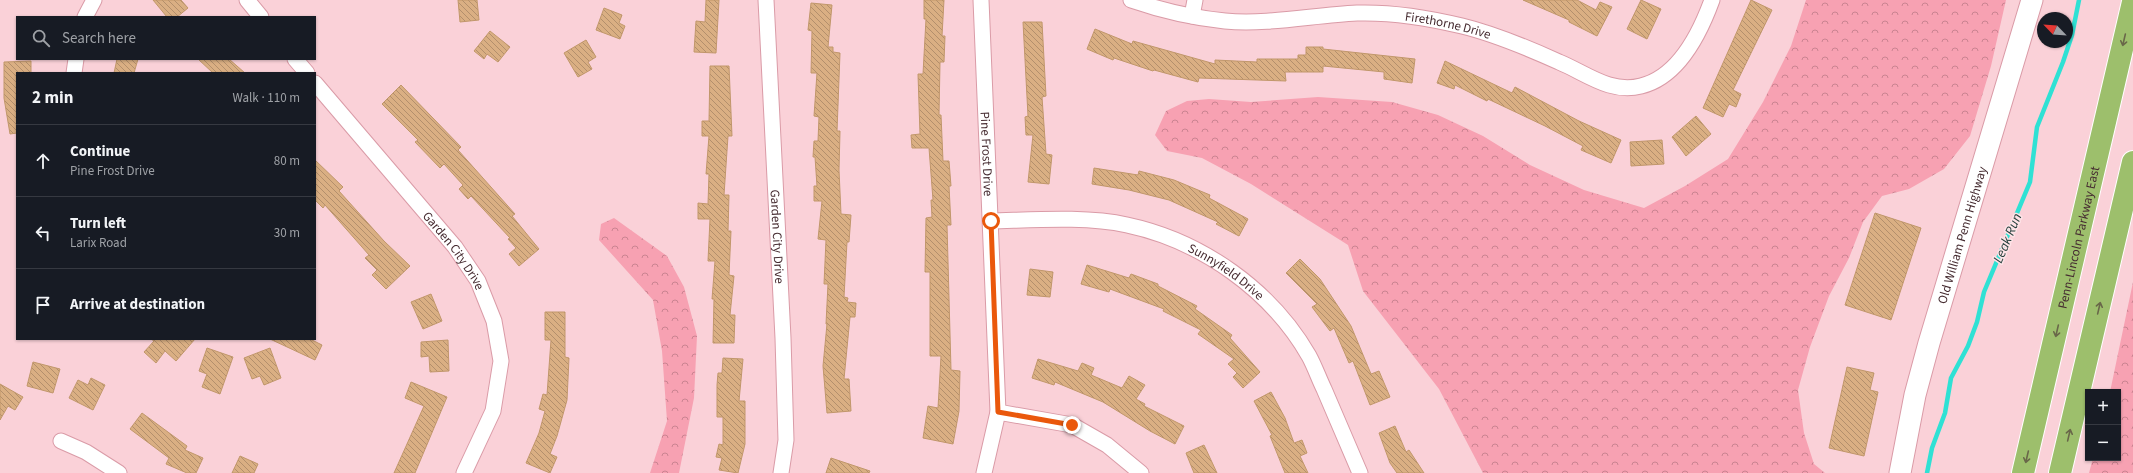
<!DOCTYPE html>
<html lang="en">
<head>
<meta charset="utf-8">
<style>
	:root { --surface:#171b24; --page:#242831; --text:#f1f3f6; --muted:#9ea1a6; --line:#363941 }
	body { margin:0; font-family:"Source Sans 3",sans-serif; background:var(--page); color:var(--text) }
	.controls { position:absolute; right:12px; bottom:12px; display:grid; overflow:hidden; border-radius:0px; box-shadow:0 1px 3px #0004 }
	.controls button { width:36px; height:36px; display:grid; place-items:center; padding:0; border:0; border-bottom:1px solid var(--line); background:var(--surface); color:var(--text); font:20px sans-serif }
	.compass { position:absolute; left:2037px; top:12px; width:36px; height:36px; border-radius:50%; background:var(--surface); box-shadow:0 1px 3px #0004; rotate:295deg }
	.stop { position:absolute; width:12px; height:12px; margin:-9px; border:3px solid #ea580c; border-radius:50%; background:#fff }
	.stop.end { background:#ea580c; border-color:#fff; box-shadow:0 1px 4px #0008 }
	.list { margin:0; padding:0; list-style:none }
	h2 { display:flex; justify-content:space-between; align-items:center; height:52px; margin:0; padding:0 16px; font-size:17px }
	h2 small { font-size:13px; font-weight:400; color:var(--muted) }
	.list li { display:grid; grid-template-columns:26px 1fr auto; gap:12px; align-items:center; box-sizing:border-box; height:72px; padding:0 16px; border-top:1px solid var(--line) }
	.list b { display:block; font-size:15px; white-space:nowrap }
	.list p { margin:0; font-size:13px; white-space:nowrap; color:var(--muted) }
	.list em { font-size:13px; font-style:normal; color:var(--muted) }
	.icon { flex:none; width:22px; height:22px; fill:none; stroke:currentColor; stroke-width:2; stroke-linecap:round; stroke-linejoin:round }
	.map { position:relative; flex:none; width:2133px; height:473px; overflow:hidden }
	.search { position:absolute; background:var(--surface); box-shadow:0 1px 3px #0004; left:16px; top:16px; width:300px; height:44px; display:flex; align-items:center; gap:10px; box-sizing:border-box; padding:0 14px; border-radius:0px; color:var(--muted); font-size:15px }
	.panel { position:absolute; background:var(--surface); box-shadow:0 1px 3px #0004; left:16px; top:72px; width:300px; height:268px; border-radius:0px }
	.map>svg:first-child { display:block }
	.forest { fill:url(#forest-crowns) }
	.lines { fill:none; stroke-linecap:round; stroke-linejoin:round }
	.stream { stroke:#2fe1d4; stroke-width:4.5 }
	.building { fill:url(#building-back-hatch); stroke:#c1976b }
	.street-casing { stroke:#da9ba7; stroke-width:17 }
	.secondary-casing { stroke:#da9ba7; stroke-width:23 }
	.highway-casing { stroke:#fff; stroke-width:24 }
	.street { stroke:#fff; stroke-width:15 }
	.secondary { stroke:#fff; stroke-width:21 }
	.highway { stroke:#9dbf6c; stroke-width:22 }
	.oneway { stroke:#696749 }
	.route { stroke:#ea580c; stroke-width:5 }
	.labels { text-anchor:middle; stroke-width:3; stroke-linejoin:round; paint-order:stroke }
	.street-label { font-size:13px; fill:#462c31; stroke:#fee3e7 }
	.water-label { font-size:14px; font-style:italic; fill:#25403d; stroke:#fee3e7 }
</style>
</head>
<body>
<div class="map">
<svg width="2133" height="473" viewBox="0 0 2133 473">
	<defs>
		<pattern id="forest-crowns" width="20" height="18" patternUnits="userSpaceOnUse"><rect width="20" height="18" fill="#f7a1b2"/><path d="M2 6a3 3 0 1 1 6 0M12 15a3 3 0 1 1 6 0" fill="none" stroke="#ca8391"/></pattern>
		<pattern id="building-back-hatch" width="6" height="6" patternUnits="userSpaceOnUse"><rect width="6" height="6" fill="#daaf83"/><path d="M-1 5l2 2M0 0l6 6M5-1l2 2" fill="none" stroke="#b38f6c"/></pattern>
	</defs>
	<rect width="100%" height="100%" fill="#fad1d8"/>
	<path class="forest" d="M1806 0H2006L1991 66 1970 136 1944 169 1909 189 1882 196 1863 222 1849 258 1829 296 1810 347 1798 390 1804 433 1814 464 1825 473H1483L1439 389 1363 291 1348 245 1251 184 1202 158 1167 151 1155 135 1166 111 1187 101 1209 99 1251 102 1318 97 1392 102 1438 115 1483 136 1530 165 1584 190 1644 208 1685 186 1728 159 1763 102 1791 46Z
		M614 218 667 256 684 287 697 336 694 398 679 473H650L667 421 662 351 653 300 599 240 601 224Z
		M2133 282V473H2089L2093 458H2118V392H2110Z"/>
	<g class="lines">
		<path class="stream" d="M1927 473 1932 448 1945 413 1951 378 1968 346 1977 322 1984 292 2030 182 2037 127 2063 62 2072 35 2079 0"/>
	</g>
	<path class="building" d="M153 0H181L188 8 177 17H167Z
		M458 0H477L479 20 460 22Z
		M706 0H719L716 53 694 52 696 21 705 22Z
		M924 0H944L942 36H945L944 62H940L939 115H941L943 161H949L951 186H949L951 225H947L951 370 960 371 959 411 953 444 923 438 928 406 938 408 941 356H930V272H925L926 218 932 217 931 200H933L929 148H912L911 135 920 134 918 74H923L926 19H924Z
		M1523 0H1577L1596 10 1600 2 1612 7 1597 36 1569 22V20Z
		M1641 0 1661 9 1647 39 1627 29Z
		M1751 0 1772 10 1733 90 1741 94 1736 107 1729 104 1723 117 1703 108Z
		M811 3 832 5 828 47H833V52L840 53 837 131H840L839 170 841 214 851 215 849 242H847L844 297 848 298 847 302 856 303 855 317H850L844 379H849L851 411 827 413 823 366 827 324H826L828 284H824L826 240 818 239 822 201H814V186H817L815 157H813L814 141H818L819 117 814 116 817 73H811L812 31 808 30Z
		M604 8 622 15 619 23 625 26 620 39 596 30Z
		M1023 22H1042L1046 96 1042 97 1046 154 1052 155 1049 184 1028 182 1033 135H1026L1025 117 1028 116Z
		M1095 29 1132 44 1133 41 1215 64V60L1257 62V59H1298V55H1306V47H1323V49L1415 59 1412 83 1384 79V72L1323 66V72H1285L1286 81 1199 78 1198 82 1154 70 1153 71 1114 58 1113 60 1087 49Z
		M490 31 510 47 498 62 487 54 484 59 474 51Z
		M586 40 596 57 588 62 592 69 578 77 564 53Z
		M117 59H138L134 73H114Z
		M198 59H229L245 73H213Z
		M31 61V73H17V133L10 134 4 98V62Z
		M1445 61 1512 93 1515 87 1579 121 1621 140 1611 163 1581 150 1583 146 1545 126 1488 99 1487 101 1455 85 1454 89 1437 83Z
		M710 66H729L732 136H728L724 195H729L728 231H731L729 275 734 276 730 315H735L734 343H713L714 299H712L715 261H708L710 219H698V203L708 204 709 174H706L709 136H702V121H709Z
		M401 85 461 147 458 150 515 214 512 216 539 249 519 266 509 254 516 248 508 239 510 238 471 196 468 199 459 189 463 185 444 164 440 168 415 142 418 140 382 104Z
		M1696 116 1711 134 1686 156 1672 137Z
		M1662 140 1664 164 1631 166 1630 142Z
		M315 160 343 187 339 191 384 241 410 266 386 289 372 275 377 270 365 258 369 255 325 205 323 208 315 200Z
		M1094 168 1138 175 1139 171 1174 180 1210 195 1209 198 1248 219 1239 236 1216 224 1218 222 1169 200 1129 190 1092 184Z
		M1875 213 1921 228 1891 320 1845 305Z
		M1300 259 1320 279 1351 326 1371 374 1379 371 1390 397 1370 405 1353 361 1349 363 1334 328 1330 331 1312 307 1317 304 1286 273Z
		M1087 265 1129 278 1131 274 1158 284V286L1197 306 1195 309 1232 335 1230 338 1260 372 1243 388 1233 377 1237 373 1228 364 1234 359 1198 334 1201 330 1163 311 1164 309 1110 289 1109 292 1081 284Z
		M1030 269 1053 272 1050 297 1027 295Z
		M431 294 442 321 423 329 411 302Z
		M545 312H565V357L569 358 567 400 557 436 550 454 557 457 550 473 526 463 539 433 545 411 539 409 543 394 547 395 551 340H545Z
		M151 339H195L176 361 165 351 156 363 144 352 154 341Z
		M270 339H310L322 345 315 360Z
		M448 340 449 371 430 372 429 356 421 357V342Z
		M207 348 233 357 220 394 202 387 207 374 199 371Z
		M270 348 281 378 264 385 260 376 252 379 244 358Z
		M723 358 743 359 739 401H745V444L738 473 719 470 722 458 716 457 719 444 723 445V417H717V385L718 373H722Z
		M1038 359 1078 371 1082 363 1094 368 1091 375 1122 388 1129 376 1145 385 1136 399 1145 404 1144 406 1184 426 1175 444 1150 431 1103 402 1055 382 1054 385 1032 378Z
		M33 362 60 369 53 393 27 386Z
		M1847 367 1874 373 1870 390 1878 392 1864 456 1829 448Z
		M91 378 105 385 93 410 69 398 78 380 88 385Z
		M411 382 447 397 415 473H394L424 406 405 398Z
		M0 384 23 397 15 410 8 406 0 420Z
		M1271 392 1285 418 1294 443 1302 440 1307 453 1300 456 1308 473H1285L1270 436 1272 435 1254 401Z
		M142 413 187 446 185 450 203 458 196 473H187L166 464 169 458 130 429Z
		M1395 426 1406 452 1409 450 1424 473H1397L1390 463 1379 433Z
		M1204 445 1217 473H1194L1186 453Z
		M240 456 258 464 254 473H232Z
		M831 458 870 471 869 473H826Z"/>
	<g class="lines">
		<g class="street-casing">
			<g id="street">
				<path d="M247 0 261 17"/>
				<path id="s1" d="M766 0 783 338 786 440 781 473"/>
				<path id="s2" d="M981 0 998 412 984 473"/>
				<path id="s3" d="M1131 0C1160 10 1194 18 1225 21 1267 25 1314 15 1357 13 1391 12 1429 18 1462 26 1495 34 1528 48 1559 62 1586 73 1610 94 1641 86 1678 77 1700 33 1712 0"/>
				<path d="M1192 16 1195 0"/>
				<path d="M85 17 94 0"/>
				<path d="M295 59 307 73"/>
				<path d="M74 73 76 59"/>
				<path id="s4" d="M315 83 455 247 478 281 494 321 501 361 493 411 464 473"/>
				<path id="s5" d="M991 221C1033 220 1086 216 1127 225 1202 241 1271 290 1309 356 1315 367 1319 379 1324 389 1336 417 1348 445 1360 473"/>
				<path d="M998 412 1072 425 1107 445 1141 473"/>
				<path d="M61 441 86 452 119 473"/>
			</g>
		</g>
		<g class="secondary-casing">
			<g id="secondary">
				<path id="s6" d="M1900 473 1915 395 1929 343 2032 0"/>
			</g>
		</g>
		<g class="highway-casing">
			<g id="highway">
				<path id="s7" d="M2023 473 2133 2"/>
				<path d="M2060 473 2133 162"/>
			</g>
		</g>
		<use href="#street" class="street"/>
		<use href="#secondary" class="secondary"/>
		<use href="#highway" class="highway"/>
	</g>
	<defs><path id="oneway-shaft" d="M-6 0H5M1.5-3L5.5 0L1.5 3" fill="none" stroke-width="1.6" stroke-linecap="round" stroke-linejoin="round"/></defs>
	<g class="oneway">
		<use href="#oneway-shaft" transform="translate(2124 40) rotate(103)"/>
		<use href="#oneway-shaft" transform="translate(2099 308) rotate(-77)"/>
		<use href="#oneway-shaft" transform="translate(2057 331) rotate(103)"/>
		<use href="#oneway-shaft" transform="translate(2069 435) rotate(-77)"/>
		<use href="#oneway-shaft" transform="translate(2027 457) rotate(103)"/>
	</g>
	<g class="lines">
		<path class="route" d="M991 221 998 412 1072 425"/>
	</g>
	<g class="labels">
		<g class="street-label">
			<text dy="5" stroke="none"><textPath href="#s3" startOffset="321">Firethorne Drive</textPath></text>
			<text dy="5" stroke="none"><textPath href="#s2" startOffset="154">Pine Frost Drive</textPath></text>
			<text dy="5" stroke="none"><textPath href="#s6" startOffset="246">Old William Penn Highway</textPath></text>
			<text dy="5" stroke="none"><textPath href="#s1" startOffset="237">Garden City Drive</textPath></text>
			<text dy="5" stroke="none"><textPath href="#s7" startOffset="242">Penn-Lincoln Parkway East</textPath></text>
			<text dy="5" stroke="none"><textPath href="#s4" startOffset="218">Garden City Drive</textPath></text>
			<text dy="5" stroke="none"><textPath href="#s5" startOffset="247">Sunnyfield Drive</textPath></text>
		</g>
		<g class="water-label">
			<text transform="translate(2007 238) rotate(-67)" y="5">Leak Run</text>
		</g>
	</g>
</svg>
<div class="controls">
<button>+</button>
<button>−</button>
</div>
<svg class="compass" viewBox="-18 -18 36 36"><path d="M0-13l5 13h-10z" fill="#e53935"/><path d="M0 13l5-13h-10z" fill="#9ea1a6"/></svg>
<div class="stop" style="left:991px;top:221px"></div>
<div class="stop end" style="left:1072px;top:425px"></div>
<div class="search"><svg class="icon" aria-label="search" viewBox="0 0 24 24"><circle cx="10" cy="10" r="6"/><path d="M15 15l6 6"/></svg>Search here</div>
<section class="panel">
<h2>2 min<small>Walk · 110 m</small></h2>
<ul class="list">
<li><svg class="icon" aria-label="ahead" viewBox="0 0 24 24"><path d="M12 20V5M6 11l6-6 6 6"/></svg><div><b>Continue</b><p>Pine Frost Drive</p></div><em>80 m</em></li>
<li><svg class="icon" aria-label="left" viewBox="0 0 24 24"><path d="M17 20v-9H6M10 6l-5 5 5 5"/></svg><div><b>Turn left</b><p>Larix Road</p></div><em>30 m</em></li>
<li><svg class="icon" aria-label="arrive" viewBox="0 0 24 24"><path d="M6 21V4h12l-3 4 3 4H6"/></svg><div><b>Arrive at destination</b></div></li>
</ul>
</section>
</div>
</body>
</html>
